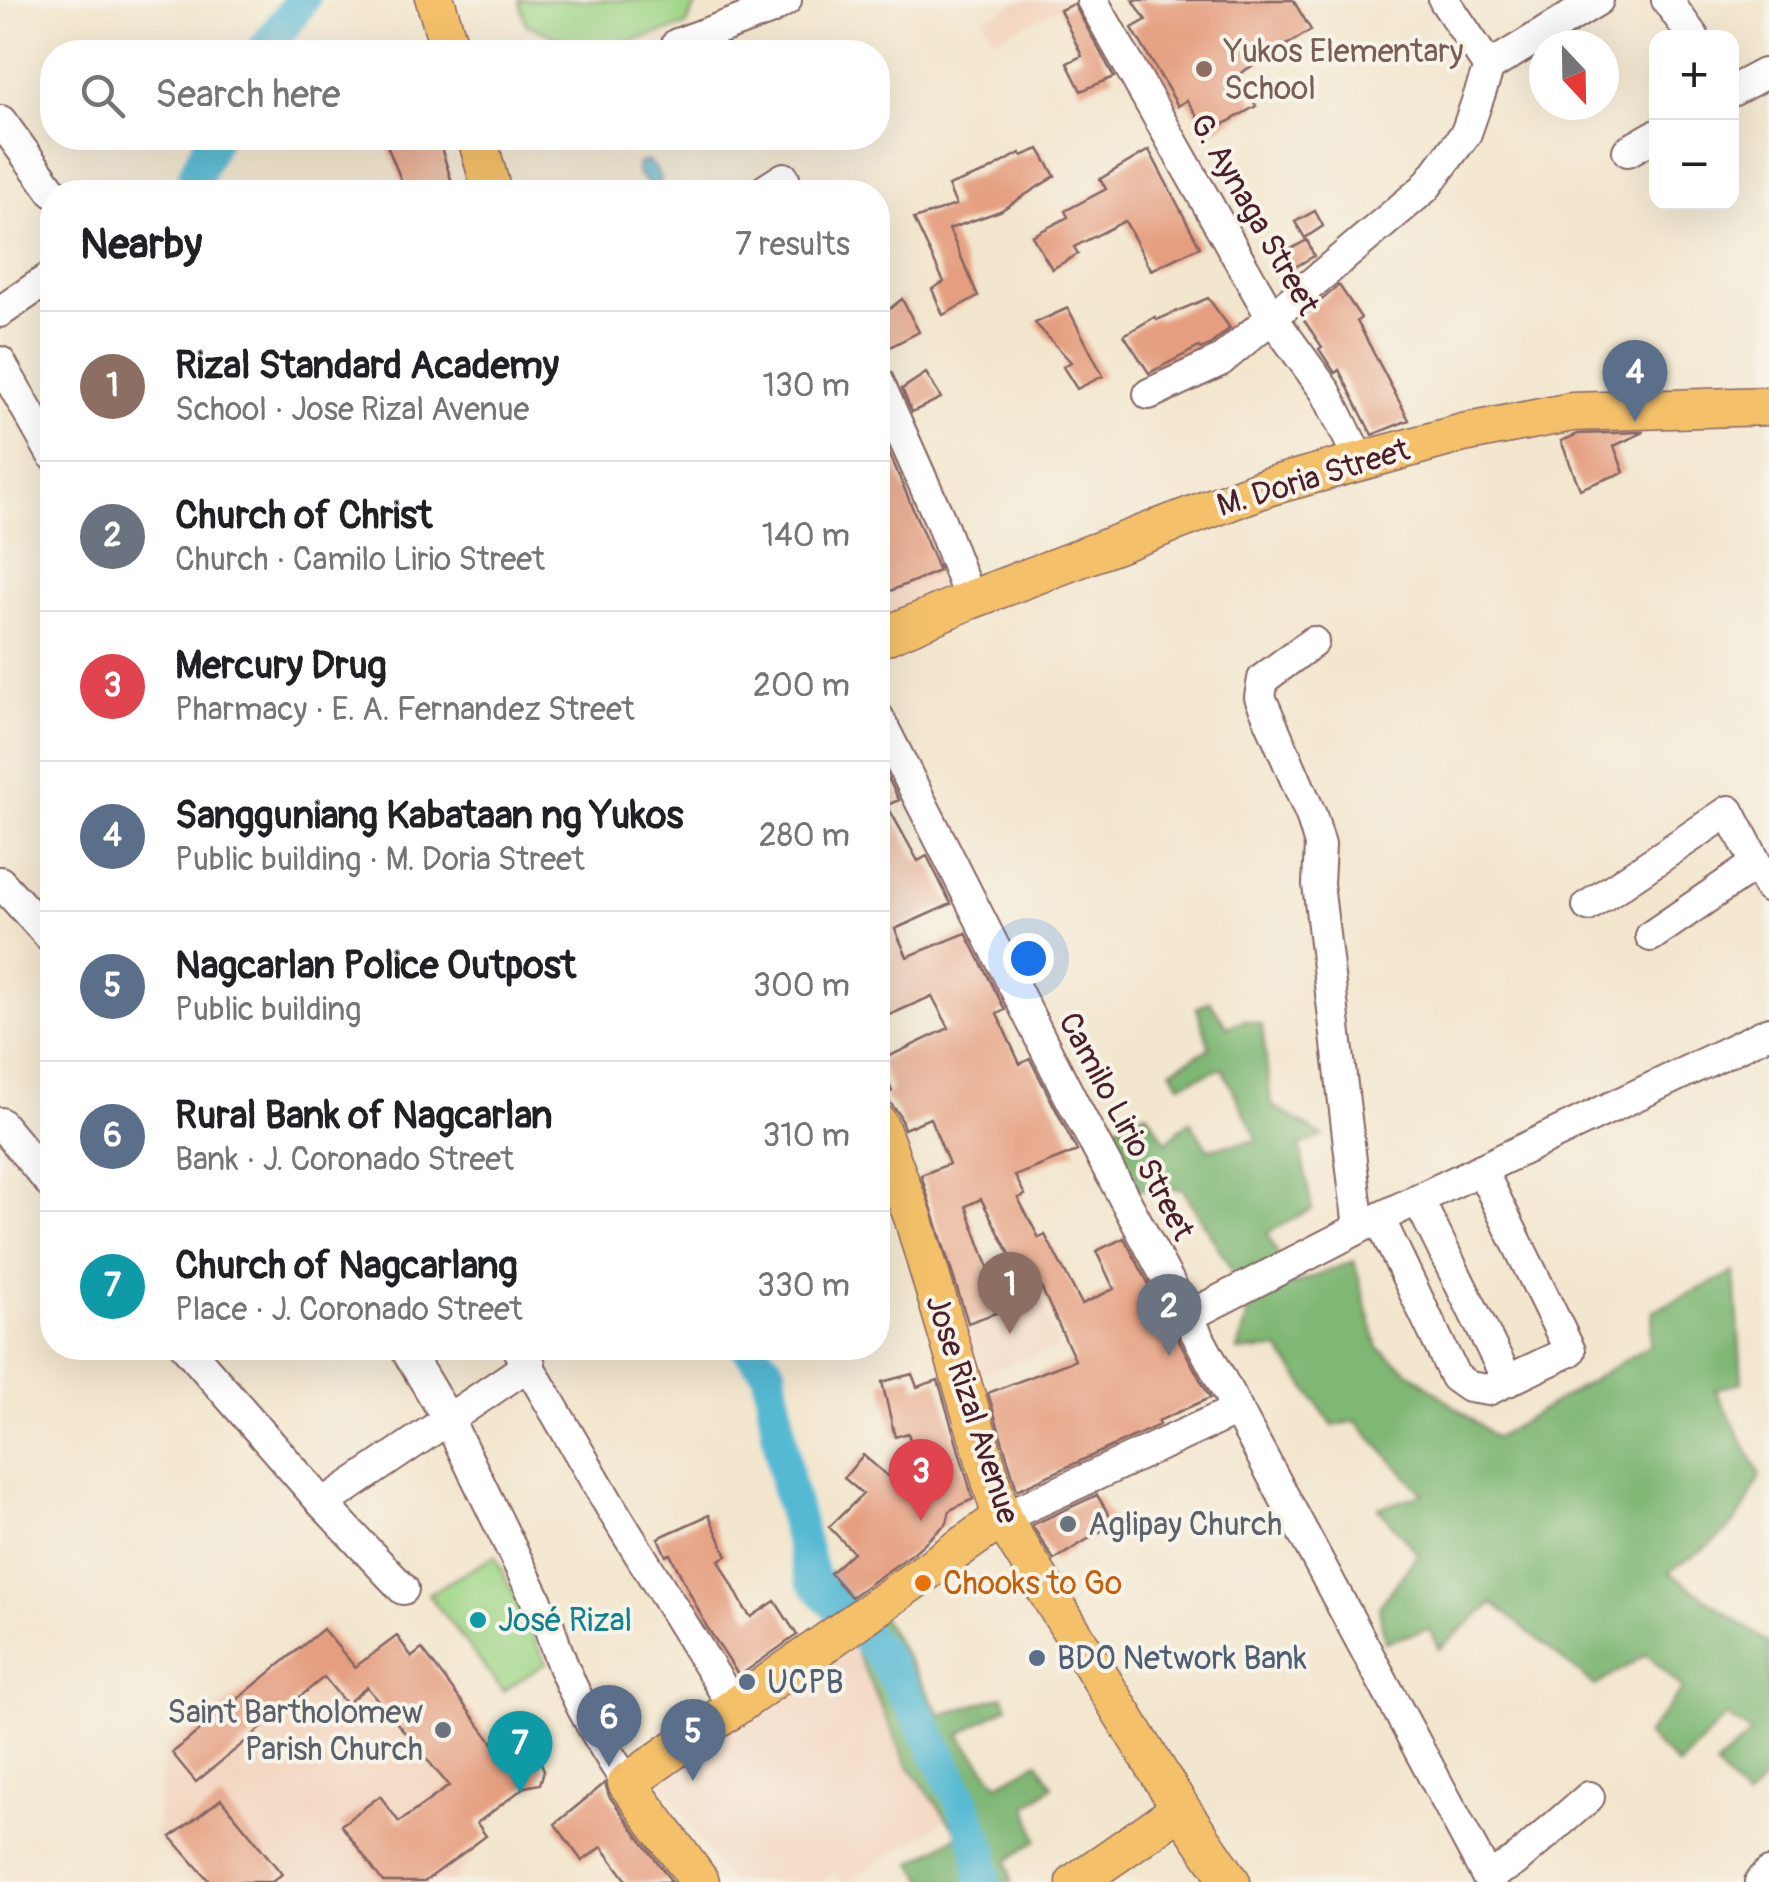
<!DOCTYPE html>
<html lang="en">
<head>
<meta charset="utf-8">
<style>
	:root { --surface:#fff; --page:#f2f2f2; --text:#202124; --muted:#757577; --line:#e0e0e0; --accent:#b5179e }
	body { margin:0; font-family:Pangolin,sans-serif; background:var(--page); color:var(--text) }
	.controls { position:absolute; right:30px; top:30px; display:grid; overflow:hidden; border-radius:20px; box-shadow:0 10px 40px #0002 }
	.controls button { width:90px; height:90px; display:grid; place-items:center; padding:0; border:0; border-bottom:2px solid var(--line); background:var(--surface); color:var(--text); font:50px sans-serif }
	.compass { position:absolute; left:1529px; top:30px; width:90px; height:90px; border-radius:50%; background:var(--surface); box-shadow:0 10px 40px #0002; rotate:158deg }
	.you { position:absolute; left:1028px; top:958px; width:35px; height:35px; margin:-25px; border:8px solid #fff; border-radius:50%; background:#1a73e8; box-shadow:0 0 0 15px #1a73e833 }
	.badge { display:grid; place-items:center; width:65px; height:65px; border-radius:50%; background:var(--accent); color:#fff; font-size:32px; font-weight:700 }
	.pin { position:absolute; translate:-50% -82px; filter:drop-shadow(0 2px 5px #0008) }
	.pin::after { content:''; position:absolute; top:52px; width:35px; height:30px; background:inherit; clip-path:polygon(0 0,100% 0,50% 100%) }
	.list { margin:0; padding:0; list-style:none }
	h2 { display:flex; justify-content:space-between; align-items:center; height:130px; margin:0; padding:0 40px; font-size:42px }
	h2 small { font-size:32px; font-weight:400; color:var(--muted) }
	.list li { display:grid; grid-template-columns:65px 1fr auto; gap:30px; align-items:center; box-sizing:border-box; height:150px; padding:0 40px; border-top:2px solid var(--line) }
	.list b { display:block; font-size:38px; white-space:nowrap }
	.list p { margin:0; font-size:32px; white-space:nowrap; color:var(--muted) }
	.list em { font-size:32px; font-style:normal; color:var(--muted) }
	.icon { flex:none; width:55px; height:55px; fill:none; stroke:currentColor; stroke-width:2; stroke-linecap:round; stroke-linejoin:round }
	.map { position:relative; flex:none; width:1769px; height:1882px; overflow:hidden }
	.search { position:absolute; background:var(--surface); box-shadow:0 10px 40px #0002; left:40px; top:40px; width:850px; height:110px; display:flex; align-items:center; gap:25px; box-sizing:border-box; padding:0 35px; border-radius:40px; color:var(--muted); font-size:38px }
	.panel { position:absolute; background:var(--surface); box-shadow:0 10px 40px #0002; left:40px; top:180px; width:850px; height:1180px; border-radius:40px }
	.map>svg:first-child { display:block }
	.built { fill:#f3d4be }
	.green { fill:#9fd687; stroke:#747a59; stroke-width:2.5 }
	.forest { fill:#7fb774; stroke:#646b50; stroke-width:2.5 }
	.water { fill:#55b9d3; stroke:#506c7f; stroke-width:2.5 }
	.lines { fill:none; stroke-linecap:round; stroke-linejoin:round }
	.river { stroke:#55b9d3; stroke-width:35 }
	.building { fill:#e59f80 }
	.minor-casing { stroke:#856564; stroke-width:34 }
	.major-casing { stroke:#856564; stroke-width:41 }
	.minor { stroke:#fff; stroke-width:30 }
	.major { stroke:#f4c16a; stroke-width:38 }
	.education-dot { fill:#8d6e63; stroke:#f7f3e8; stroke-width:4 }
	.worship-dot { fill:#6b7280; stroke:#f7f3e8; stroke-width:4 }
	.food-dot { fill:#e8710a; stroke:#f7f3e8; stroke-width:4 }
	.culture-dot { fill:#0f9aa8; stroke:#f7f3e8; stroke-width:4 }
	.service-dot { fill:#5c6f8a; stroke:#f7f3e8; stroke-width:4 }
	.labels { text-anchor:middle; stroke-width:8; stroke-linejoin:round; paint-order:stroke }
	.education-label { font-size:32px; fill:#785e54; stroke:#f7f3e8; text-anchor:start }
	.street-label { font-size:32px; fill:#4a1f2b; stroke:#f7f3e8 }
	.worship-label { font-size:32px; fill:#5b616d; stroke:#f7f3e8; text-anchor:start }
	.food-label { font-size:32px; fill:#c56008; stroke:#f7f3e8; text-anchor:start }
	.culture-label { font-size:32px; fill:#0d838f; stroke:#f7f3e8; text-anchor:start }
	.service-label { font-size:32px; fill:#4e5e75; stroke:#f7f3e8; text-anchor:start }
</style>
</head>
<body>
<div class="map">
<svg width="1769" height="1882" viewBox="0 0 1769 1882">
	<rect width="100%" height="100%" fill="#f7f3e8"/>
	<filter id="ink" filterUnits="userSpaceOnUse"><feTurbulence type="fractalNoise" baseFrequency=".01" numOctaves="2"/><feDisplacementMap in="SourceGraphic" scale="20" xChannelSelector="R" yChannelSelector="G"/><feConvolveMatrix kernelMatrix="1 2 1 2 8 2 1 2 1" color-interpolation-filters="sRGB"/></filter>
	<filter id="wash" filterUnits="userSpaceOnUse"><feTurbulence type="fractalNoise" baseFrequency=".0048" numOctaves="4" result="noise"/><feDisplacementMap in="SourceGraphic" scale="40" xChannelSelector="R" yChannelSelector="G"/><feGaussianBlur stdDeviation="2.25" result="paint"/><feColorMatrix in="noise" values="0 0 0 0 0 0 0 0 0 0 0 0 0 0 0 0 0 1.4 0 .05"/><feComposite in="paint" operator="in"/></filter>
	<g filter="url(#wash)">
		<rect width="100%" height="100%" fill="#f3e6ce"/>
		<path class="built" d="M1022 0H1077L993 39 984 18Z
			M878 402 959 589 878 626Z
			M1042 1300 1058 1348 980 1374 965 1326Z
			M326 1623 374 1683 368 1689 486 1836 454 1882H194L154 1839 165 1748Z
			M861 1644 949 1818 848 1882H842L834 1872 821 1882H729L658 1778 835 1647Z"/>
		<path class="green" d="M519 0H698L686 26 591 52 526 24Z
			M495 1556 546 1663 503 1691 428 1594Z"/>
		<path class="forest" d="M1210 1001 1227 1027 1244 1020 1262 1025 1271 1105 1323 1136 1300 1146 1312 1209 1267 1233 1293 1285 1354 1261 1378 1348 1496 1438 1650 1345 1653 1311 1735 1272 1742 1382 1715 1389 1760 1475C1736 1535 1720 1537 1669 1572L1769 1644V1775L1746 1800 1715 1766 1751 1734 1727 1716 1678 1766 1646 1735 1683 1689 1647 1654 1595 1686 1493 1603 1439 1649 1429 1629 1385 1642 1379 1607 1418 1554 1378 1508 1423 1494 1356 1421 1333 1426 1279 1349 1238 1351 1251 1302 1183 1189H1135L1107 1130 1147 1112 1166 1142 1190 1121 1208 1149 1258 1140 1222 1068 1180 1084 1171 1070 1210 1048 1197 1008Z
			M881 1616 941 1715 1003 1696 1008 1706 959 1735 998 1784 1038 1762 1053 1786 1027 1806 1037 1840 1007 1861 1012 1882H925L913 1863 959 1835 907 1763 851 1640Z"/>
		<path class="water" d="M647 161C656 166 658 173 661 183L657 187 650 186 637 172 638 164Z"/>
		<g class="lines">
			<path class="river" d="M263 52 302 0
				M197 192 195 176 213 138
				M749 1348 769 1371 787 1484 812 1579 881 1654 922 1722 962 1801 981 1851 983 1882"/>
		</g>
		<g id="blocks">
			<path class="building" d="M1133 0H1293L1311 30 1239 74 1256 106 1208 133 1187 100 1178 106 1132 28 1146 20Z
				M1074 4 1114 77 1081 91 1067 63 1082 56 1060 10Z
				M384 138H438L455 192H406Z
				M1039 149 1055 176 1000 211 949 229 978 296 943 315 932 289 944 282 914 219 956 205 948 186 986 172 1020 153 1022 156Z
				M1149 150 1200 247 1151 270 1125 221 1074 247 1078 254 1052 269 1032 236 1068 217 1065 211 1106 189 1100 179Z
				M1315 211 1323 226 1305 238 1295 222Z
				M1307 240 1314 256 1290 270 1282 254Z
				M1339 285 1361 318 1357 321 1409 420 1372 435 1339 370 1335 373 1319 349 1322 347 1302 317Z
				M1208 298 1230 328 1210 345 1201 349 1199 347 1149 373 1124 335 1155 317 1157 320Z
				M902 299 919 332 878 353V318Z
				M1068 308 1103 376 1077 389 1063 367 1071 362 1035 323Z
				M926 373 941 398 912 412 902 389Z
				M878 426 939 571 878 596Z
				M1644 432 1614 446 1624 472 1580 489 1561 441 1578 434Z
				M878 758 899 800 887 805 918 861 927 856 951 904 895 929 907 957 966 933 1005 1010 997 1014 1020 1064 1030 1059 1077 1151 1015 1176 1025 1195 1018 1198 1039 1238 1045 1235 1082 1304 1114 1289 1096 1251 1124 1238 1210 1398 1158 1421 1159 1425 1017 1490 988 1393 1075 1360 1040 1285 1029 1291 981 1199 966 1206 1004 1310 968 1323 921 1175 949 1164 930 1118 904 1129 899 1114 884 1095 892 1091 879 1061 949 1028 932 996 878 1020V882L885 879 878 865Z
				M912 1374 917 1387 938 1380 973 1499 950 1510 947 1523 912 1554 851 1597 830 1573 853 1552 829 1527 863 1494 844 1478 863 1455 898 1485 918 1468 908 1433 895 1437 882 1382Z
				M1097 1495 1114 1523 1054 1560 1032 1525Z
				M709 1515 727 1556 719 1560 745 1609 751 1617 775 1601 797 1635 739 1676 707 1627 670 1554 666 1556 658 1538Z
				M323 1629 355 1667 397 1636 412 1657 422 1649 511 1767 530 1757 541 1763 544 1770 540 1784 525 1787 477 1823 486 1836 424 1882H383L341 1825 380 1796 399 1822 449 1786 367 1687 346 1704 324 1677 196 1782 172 1753Z
				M605 1783 609 1796 672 1882H628L602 1847 582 1861 555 1824Z
				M221 1799 282 1874 272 1882H210L171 1837Z"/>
		</g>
	</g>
	<g filter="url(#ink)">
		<use href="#blocks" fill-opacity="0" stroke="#856564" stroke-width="2.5"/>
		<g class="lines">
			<g class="minor-casing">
				<path id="minor" d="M1092 0 1271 316 1326 392 1360 461
					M1444 0 1489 67
					M1667 0 1694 38
					M677 44 769 10 786 0
					M1732 91 1764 74
					M1 121 53 192
					M1628 151 1656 135
					M762 192 784 178
					M0 312 52 276
					M0 362 52 454
					M878 381 940 520 970 600
					M1149 394 1220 361 1425 188 1466 133 1489 67 1598 0
					M1313 642 1263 679 1260 697 1311 815 1320 845 1318 884 1359 1228
					M878 717 1072 1101 1490 1882
					M0 882 52 939
					M1588 906 1729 811 1769 888
					M1651 936 1756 864
					M0 1123 52 1185
					M1418 1199 1508 1381
					M1379 1218 1455 1377 1469 1387 1488 1390 1570 1351 1481 1169
					M1189 1316 1379 1218 1769 1032
					M187 1348 323 1504 403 1589
					M405 1348 448 1419 549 1626C565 1682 595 1734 627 1783
					M518 1348 613 1511 734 1707
					M323 1504 530 1364
					M1002 1518 1237 1410
					M1487 1877 1514 1862 1589 1797
					M1760 1882 1769 1873"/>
			</g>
			<g class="major-casing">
				<path id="major" d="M435 0 451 52
					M477 138 492 192
					M878 639 970 600 1267 487 1463 433 1572 412 1769 406
					M878 1123 913 1217 1002 1518 1181 1809 1231 1882
					M700 1882 627 1783 1002 1518
					M1076 1882 1181 1809"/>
			</g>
			<use href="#minor" class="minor"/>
			<use href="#major" class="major"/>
		</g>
	</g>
	<circle class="education-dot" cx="1204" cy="69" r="10"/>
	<g class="worship-dot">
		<circle cx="1068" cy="1524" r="10"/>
		<circle cx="443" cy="1730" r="10"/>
	</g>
	<circle class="food-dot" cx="923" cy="1583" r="10"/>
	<circle class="culture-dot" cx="478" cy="1620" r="10"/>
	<g class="service-dot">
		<circle cx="1037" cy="1658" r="10"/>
		<circle cx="747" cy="1682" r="10"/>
	</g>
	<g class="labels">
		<g class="education-label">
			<text x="1224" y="62">Yukos Elementary<tspan x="1224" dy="37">School</tspan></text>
		</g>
		<g class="street-label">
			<text transform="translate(1255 214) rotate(60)" y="11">G. Aynaga Street</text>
			<text transform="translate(1313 477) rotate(-17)" y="11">M. Doria Street</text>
			<text transform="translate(1127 1126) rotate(62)" y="11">Camilo Lirio Street</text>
			<text transform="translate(973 1409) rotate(72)" y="11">Jose Rizal Avenue</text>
		</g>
		<g class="worship-label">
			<text x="1088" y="1535">Aglipay Church</text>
			<text x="423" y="1723" text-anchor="end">Saint Bartholomew<tspan x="423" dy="37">Parish Church</tspan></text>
		</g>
		<g class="food-label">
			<text x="943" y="1594">Chooks to Go</text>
		</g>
		<g class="culture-label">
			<text x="498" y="1631">José Rizal</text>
		</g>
		<g class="service-label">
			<text x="1057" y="1669">BDO Network Bank</text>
			<text x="767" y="1693">UCPB</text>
		</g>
	</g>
</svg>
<div class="controls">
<button>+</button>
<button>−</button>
</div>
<svg class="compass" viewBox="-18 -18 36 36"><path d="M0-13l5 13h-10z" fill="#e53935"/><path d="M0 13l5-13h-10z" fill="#757577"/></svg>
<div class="you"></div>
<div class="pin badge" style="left:1010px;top:1334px;background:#8d6e63">1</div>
<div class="pin badge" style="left:1169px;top:1356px;background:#6b7280">2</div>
<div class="pin badge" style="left:921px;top:1521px;background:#e0444e">3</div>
<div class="pin badge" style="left:1635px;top:422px;background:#5c6f8a">4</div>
<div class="pin badge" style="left:693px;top:1781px;background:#5c6f8a">5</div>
<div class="pin badge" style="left:609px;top:1767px;background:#5c6f8a">6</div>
<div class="pin badge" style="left:520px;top:1793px;background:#0f9aa8">7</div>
<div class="search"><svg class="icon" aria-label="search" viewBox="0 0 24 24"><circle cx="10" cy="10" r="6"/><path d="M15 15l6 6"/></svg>Search here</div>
<section class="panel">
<h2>Nearby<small>7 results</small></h2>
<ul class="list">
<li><span class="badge" style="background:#8d6e63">1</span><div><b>Rizal Standard Academy</b><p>School · Jose Rizal Avenue</p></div><em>130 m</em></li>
<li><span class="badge" style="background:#6b7280">2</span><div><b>Church of Christ</b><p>Church · Camilo Lirio Street</p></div><em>140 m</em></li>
<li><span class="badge" style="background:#e0444e">3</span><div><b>Mercury Drug</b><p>Pharmacy · E. A. Fernandez Street</p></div><em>200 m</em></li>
<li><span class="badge" style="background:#5c6f8a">4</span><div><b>Sangguniang Kabataan ng Yukos</b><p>Public building · M. Doria Street</p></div><em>280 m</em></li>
<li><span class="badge" style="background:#5c6f8a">5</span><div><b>Nagcarlan Police Outpost</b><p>Public building</p></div><em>300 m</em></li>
<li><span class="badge" style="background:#5c6f8a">6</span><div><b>Rural Bank of Nagcarlan</b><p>Bank · J. Coronado Street</p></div><em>310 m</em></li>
<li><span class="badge" style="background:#0f9aa8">7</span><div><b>Church of Nagcarlang</b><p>Place · J. Coronado Street</p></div><em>330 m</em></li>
</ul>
</section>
</div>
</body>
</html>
